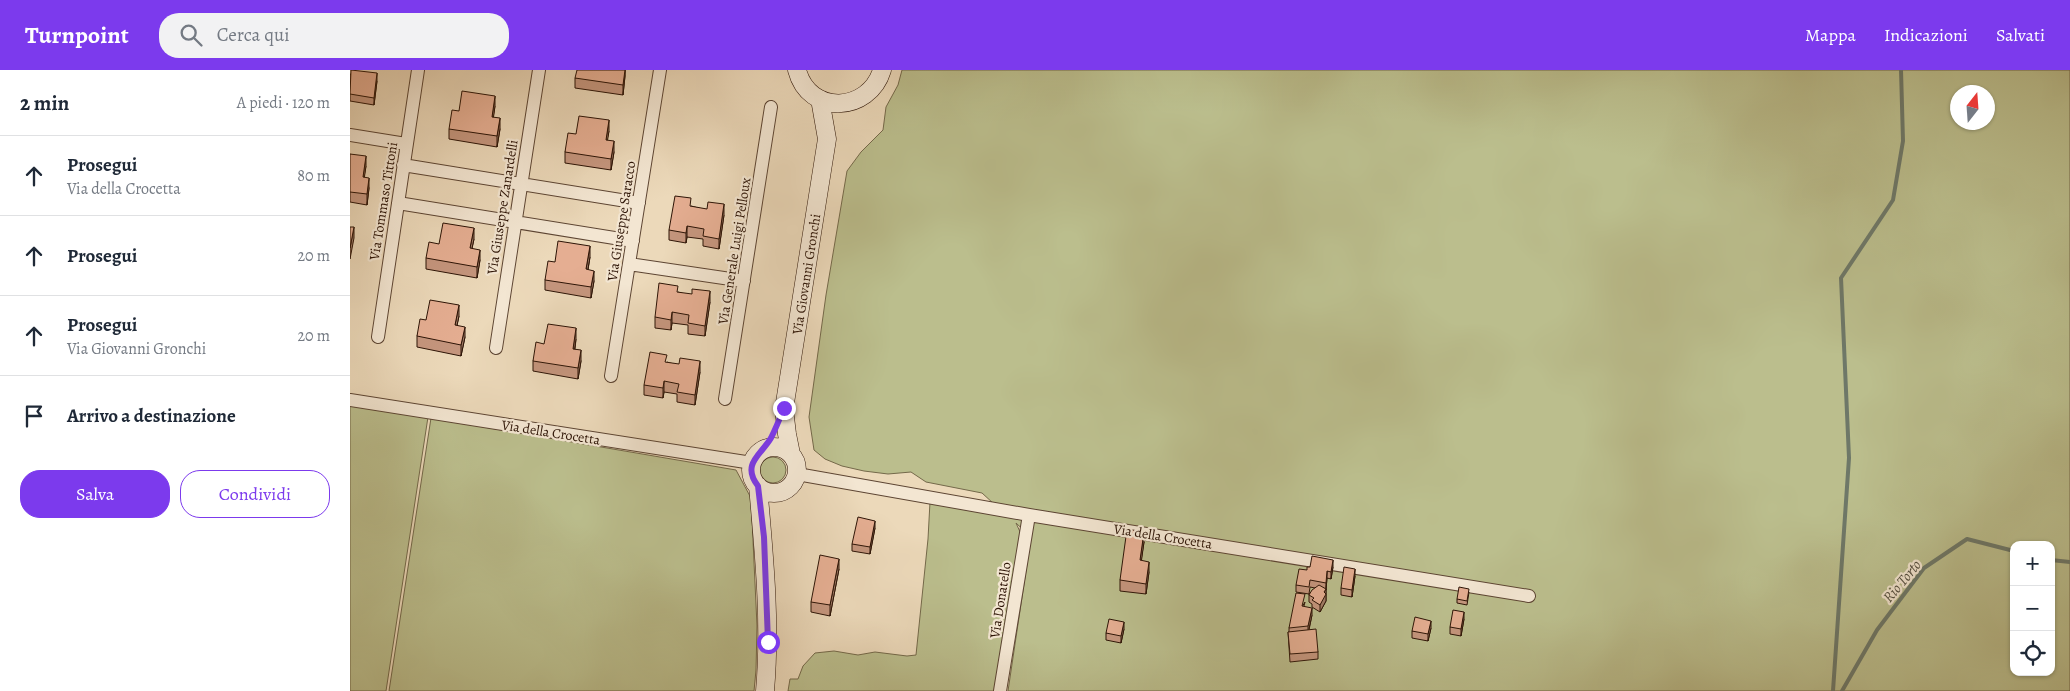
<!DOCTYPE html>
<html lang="it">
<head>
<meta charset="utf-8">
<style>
	:root { --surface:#fff; --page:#f2f2f3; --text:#1f2937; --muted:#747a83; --line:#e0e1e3; --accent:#7c3aed }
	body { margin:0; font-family:Alegreya,serif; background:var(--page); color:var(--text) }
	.controls { position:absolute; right:15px; bottom:15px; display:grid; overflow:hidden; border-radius:10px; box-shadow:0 1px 4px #0004 }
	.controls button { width:45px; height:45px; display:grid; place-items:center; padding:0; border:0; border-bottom:1px solid var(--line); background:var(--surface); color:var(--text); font:25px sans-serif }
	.compass { position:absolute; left:1600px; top:15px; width:45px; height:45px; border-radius:50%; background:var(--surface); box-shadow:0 1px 4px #0004; rotate:17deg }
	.stop { position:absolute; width:15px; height:15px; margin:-11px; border:4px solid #7c3aed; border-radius:50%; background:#fff }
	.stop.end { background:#7c3aed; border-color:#fff; box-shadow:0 1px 5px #0008 }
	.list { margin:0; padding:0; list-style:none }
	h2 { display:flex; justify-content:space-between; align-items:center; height:65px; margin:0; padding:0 20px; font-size:21px }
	h2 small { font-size:16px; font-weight:400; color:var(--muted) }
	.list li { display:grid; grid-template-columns:32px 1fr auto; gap:15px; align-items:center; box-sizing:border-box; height:80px; padding:0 20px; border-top:1px solid var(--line) }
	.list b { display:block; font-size:19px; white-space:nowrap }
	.list p { margin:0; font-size:16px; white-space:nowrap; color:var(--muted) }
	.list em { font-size:16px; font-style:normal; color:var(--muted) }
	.actions { display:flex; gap:10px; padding:15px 20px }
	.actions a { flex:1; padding:11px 0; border:1px solid var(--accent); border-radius:20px; text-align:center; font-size:18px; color:var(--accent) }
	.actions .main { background:var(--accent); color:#fff }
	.icon { flex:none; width:28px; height:28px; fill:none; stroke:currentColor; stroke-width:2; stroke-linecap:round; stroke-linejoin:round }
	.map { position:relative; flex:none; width:1720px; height:621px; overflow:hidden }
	header { display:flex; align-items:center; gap:30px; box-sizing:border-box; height:70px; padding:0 25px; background:var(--accent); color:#fff }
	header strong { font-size:24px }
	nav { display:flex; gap:28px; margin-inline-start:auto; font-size:18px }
	.search { width:350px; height:45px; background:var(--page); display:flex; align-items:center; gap:12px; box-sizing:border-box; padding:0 18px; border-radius:20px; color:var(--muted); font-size:19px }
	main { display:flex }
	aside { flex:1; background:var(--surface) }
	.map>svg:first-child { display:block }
	.green { fill:#bbbe8d; stroke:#74694a; fill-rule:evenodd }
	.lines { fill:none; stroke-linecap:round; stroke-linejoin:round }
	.stream { stroke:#6e7868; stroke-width:4 }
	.street-casing { stroke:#5d4533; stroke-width:14 }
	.secondary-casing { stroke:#2d1406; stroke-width:19 }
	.street { stroke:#f3e6d2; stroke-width:12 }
	.secondary { stroke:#f3e6d2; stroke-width:18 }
	.wall { fill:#c5967e; stroke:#2d1406; fill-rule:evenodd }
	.shaded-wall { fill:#a07a66; stroke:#2d1406 }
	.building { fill:#e5ae92; stroke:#2d1406 }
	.route { stroke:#7c3aed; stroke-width:6 }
	.labels { text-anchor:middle; stroke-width:4.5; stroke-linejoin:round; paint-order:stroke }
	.street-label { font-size:14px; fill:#2d1406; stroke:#f3e6d2 }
	.water-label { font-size:15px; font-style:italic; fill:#534e3f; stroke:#f3e6d2 }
</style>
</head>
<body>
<header>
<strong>Turnpoint</strong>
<div class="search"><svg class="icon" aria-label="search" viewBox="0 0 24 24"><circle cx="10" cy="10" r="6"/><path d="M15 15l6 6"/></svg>Cerca qui</div>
<nav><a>Mappa</a><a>Indicazioni</a><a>Salvati</a></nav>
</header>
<main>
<aside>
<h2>2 min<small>A piedi · 120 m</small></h2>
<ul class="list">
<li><svg class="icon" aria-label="ahead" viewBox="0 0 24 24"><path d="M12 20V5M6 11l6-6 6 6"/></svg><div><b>Prosegui</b><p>Via della Crocetta</p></div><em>80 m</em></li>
<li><svg class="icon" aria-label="ahead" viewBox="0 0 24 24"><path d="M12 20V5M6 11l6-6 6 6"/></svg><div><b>Prosegui</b></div><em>20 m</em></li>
<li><svg class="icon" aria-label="ahead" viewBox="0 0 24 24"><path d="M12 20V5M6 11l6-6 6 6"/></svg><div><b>Prosegui</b><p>Via Giovanni Gronchi</p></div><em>20 m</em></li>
<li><svg class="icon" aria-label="arrive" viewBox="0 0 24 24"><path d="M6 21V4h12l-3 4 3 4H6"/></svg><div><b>Arrivo a destinazione</b></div></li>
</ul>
<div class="actions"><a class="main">Salva</a><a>Condividi</a></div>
</aside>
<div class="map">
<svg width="1720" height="621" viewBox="0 0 1720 621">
	<rect width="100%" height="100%" fill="#ecd9ba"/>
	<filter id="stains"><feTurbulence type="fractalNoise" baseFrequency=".004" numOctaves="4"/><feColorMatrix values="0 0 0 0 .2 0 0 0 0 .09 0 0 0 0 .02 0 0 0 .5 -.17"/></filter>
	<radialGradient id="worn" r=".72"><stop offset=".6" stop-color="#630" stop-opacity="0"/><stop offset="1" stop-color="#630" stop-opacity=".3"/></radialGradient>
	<path class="green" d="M552 0H1720V621H658L681 467 666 453 671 464 645 621H438L440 609H448L453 596 465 583 484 581 508 585 525 582 557 586 566 585 578 469 580 432 655 444 632 423 576 412 561 402 538 404 514 401 492 396 475 389 464 380 459 347 476 225 497 101 511 82 533 60 536 37 548 15ZM1608 22H1638V52H1608ZM1664 475H1701V602H1664Z
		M0 336 78 347 36 621H0Z
		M81 348 386 400 401 428 407 556 406 600 404 621H39Z
		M410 400a13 13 0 1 1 26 0a13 13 0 1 1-26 0Z"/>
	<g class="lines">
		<path class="stream" d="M1701 490 1720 492
			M1483 621 1499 388 1491 208 1543 130 1553 71 1551 0
			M1492 621 1527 560 1574 498 1617 469 1664 481"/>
		<g class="street-casing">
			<path id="street" d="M0 65 56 74
				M53 95 289 133
				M48 133 283 171
				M279 194 394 211
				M28 267 68 0
				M146 278 189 0
				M261 306 310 0
				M375 329 421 37
				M0 330 402 393
				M447 404 679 445 1179 526
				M650 621 679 445"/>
		</g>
		<g class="secondary-casing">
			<path id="secondary" d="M447 0C459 46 519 43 532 0
				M401 400a23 23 0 1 1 46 0a23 23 0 1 1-46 0Z
				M441 384 437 364 434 339 477 69 470 29
				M408 416C414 484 421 552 415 621"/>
		</g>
		<use href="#street" class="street"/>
		<use href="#secondary" class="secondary"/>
	</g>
	<path class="wall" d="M275 0V6L273 25 225 18V8Z
		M0 4 27 11 24 35 0 31Z
		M145 36 143 48 150 59 147 77 99 69V59Z
		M259 61 257 70 264 82 261 100 215 93V82L226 64Z
		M0 84 16 96 14 107 19 118 17 135 0 132Z
		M341 136 374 145 369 179 353 176V169L337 167 336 173 319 170V160Z
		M124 169 122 178 130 190 127 208 76 199V188L89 174Z
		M240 187 238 200 244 211 241 228 195 220V210L205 192Z
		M328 222 360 232 355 266 338 264V255L322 253 321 260 305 258V247Z
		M109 246 107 255 115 267 111 286 67 277V266L76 250Z
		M226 269 225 279 231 291 228 309 183 301V291L194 274Z
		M317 292 350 302 345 335 327 332V324L314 322 313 328 294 325V315Z
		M525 458 520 484 502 481V474Z
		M794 472 791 491 799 502 796 524 770 521V510Z
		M983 497 981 509 977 508 976 519V531L970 542 962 537V534L959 532V524L946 522V515ZM960 517 965 518 959 524Z
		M489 499 480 546 461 542V532Z
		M1005 506 1002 527 991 525V518Z
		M1119 522 1117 535 1107 533V529Z
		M955 532 954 536 962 545 959 560 968 582V589L940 592 938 562H939V558Z
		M1114 549 1111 566 1100 564V557Z
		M1081 558 1078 571 1062 568V561Z
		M774 559 771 573 756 570V563Z"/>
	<path class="shaded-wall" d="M275 0V6L273 25V15Z
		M27 3V11L24 35V28Z
		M145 26V36L142 58V47Z
		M150 48V59L147 77V66Z
		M259 50V61L256 80V70Z
		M264 71V82L261 100V89Z
		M16 86V96L13 117V107Z
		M19 108V118L17 135V124Z
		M374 134V145L369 179V169Z
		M337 156V167L336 173V163Z
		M4 157V168L0 189V178Z
		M124 158V169L120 188V178Z
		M240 176V187L236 210V199Z
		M130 180V190L127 208V197Z
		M244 201V211L241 228V217Z
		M360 221V232L355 266V256Z
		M109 235V246L105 265V255Z
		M322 242V253L321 260V250Z
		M115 257V267L111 286V275Z
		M226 258V269L223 290V279Z
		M231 280V291L228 309V298Z
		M350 291V302L345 335V325Z
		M314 311V322L313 328V318Z
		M525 451V458L520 484V477Z
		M794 462V472L790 501V490Z
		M489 489V499L480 546V535Z
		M983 490V497L981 509V502Z
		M799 492V502L796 524V514Z
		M1005 499V506L1002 527V520Z
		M977 501V508L976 520V513Z
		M976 519V531L970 542V535L974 522Z
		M962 538V545L958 563V556Z
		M1114 542V549L1111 566V559Z
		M1081 551V558L1078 571V564Z
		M774 552V559L771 573V566Z"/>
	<path class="building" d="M1 0 27 3 24 28 0 24Z
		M227 0H275L273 15 225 8Z
		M112 21 145 26 142 47 150 48 147 66 99 59 102 40 109 41Z
		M229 46 259 50 256 70 264 71 261 89 215 82 218 63 226 64Z
		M0 84 16 86 13 107 19 108 17 124 0 122Z
		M325 126 341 128 340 136 357 139 358 132 374 134 369 169 353 166 354 159 337 156 336 163 319 160Z
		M93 153 124 158 120 178 130 180 127 197 76 188 79 172 89 174Z
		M0 157H4L0 178Z
		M208 171 240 176 236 199 244 201 241 217 195 210 198 191 205 192Z
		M309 213 328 216 327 222 342 224V219L360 221 355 256 338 253 339 245 322 242 321 250 305 247Z
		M80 230 109 235 105 255 115 257 111 275 67 266 70 249 76 250Z
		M198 254 226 258 223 279 231 280 228 298 183 291 186 272 194 274Z
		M300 282 317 285 315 292 329 294 330 288 350 291 345 325 327 322 329 314 314 311 313 318 294 315Z
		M508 447 525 451 520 477 502 474Z
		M777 459 794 462 790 490 799 492 796 514 770 510Z
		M470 485 489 489 480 535 461 532Z
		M962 486 983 490 981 502 977 501 976 513 960 510 959 517 946 515 949 499 957 500V497H960Z
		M994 497 1005 499 1002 520 991 518Z
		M969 515 976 519 974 522 976 524 970 535 962 530 964 528 959 525 962 520Z
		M1109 517 1119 519 1117 531 1107 529Z
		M946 523 955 524 952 536 962 538 958 556 939 558Z
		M1103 540 1114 542 1111 559 1100 557Z
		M1065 547 1081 551 1078 564 1062 561Z
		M759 549 774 552 771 566 756 563Z
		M966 559 968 582 940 584 938 562Z"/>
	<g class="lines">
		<path class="route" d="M418 572 414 467 408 416C391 394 411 385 421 368 426 358 430 348 434 338"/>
	</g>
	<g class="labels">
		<g class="street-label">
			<text transform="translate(33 131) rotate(-81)" y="5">Via Tommaso Tittoni</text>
			<text transform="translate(152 137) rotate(-81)" y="5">Via Giuseppe Zanardelli</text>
			<text transform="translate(271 151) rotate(-81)" y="5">Via Giuseppe Saracco</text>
			<text transform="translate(384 181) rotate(-81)" y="5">Via Generale Luigi Pelloux</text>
			<text transform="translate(456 204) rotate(-81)" y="5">Via Giovanni Gronchi</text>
			<text transform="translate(201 362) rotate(9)" y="5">Via della Crocetta</text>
			<text transform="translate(813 466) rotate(9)" y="5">Via della Crocetta</text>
			<text transform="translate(650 530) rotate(-81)" y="5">Via Donatello</text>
		</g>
		<g class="water-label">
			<text transform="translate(1552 511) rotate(-50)" y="5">Rio Torto</text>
		</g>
	</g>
	<rect width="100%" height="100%" filter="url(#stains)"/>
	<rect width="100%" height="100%" fill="url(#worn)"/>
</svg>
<div class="controls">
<button>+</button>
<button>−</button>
<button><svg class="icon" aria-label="locate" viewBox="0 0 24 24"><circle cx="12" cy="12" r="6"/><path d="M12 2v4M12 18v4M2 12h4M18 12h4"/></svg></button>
</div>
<svg class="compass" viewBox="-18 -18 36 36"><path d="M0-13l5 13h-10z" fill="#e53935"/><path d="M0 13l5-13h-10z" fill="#747a83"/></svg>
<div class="stop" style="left:418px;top:572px"></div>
<div class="stop end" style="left:434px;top:338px"></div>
</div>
</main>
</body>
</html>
